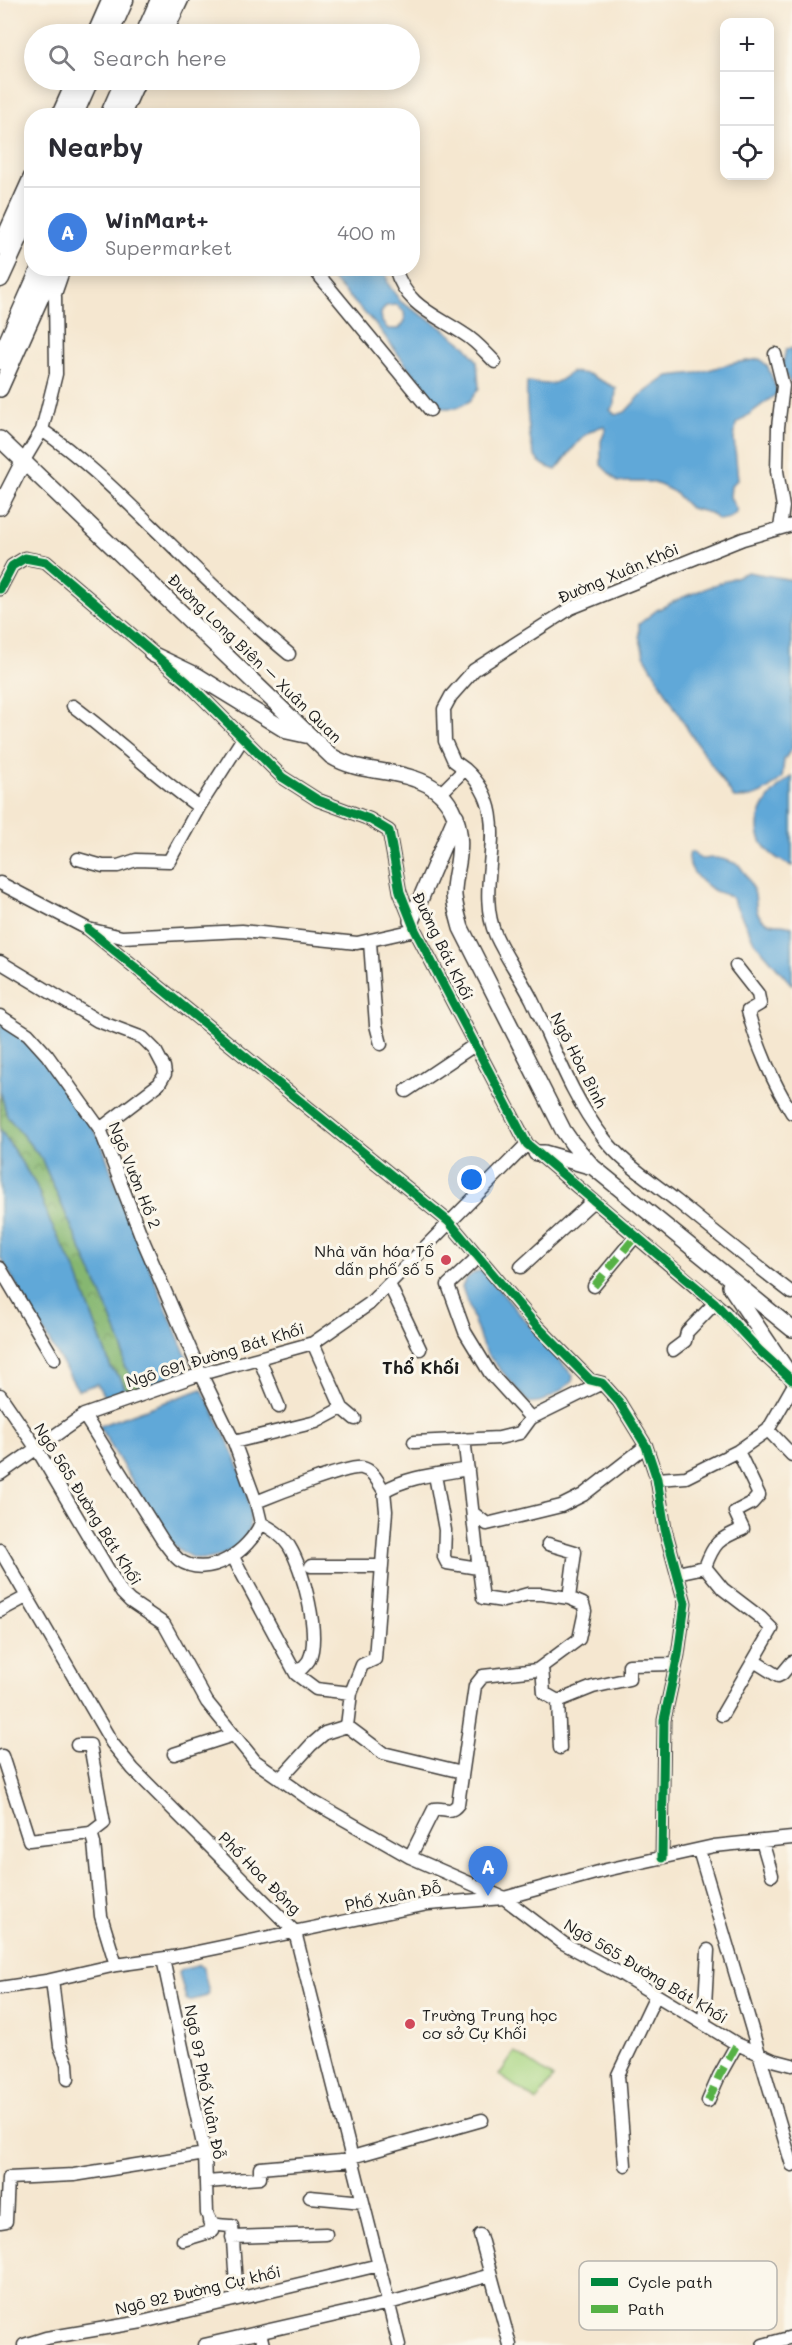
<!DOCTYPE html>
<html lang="en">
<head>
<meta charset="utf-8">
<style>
	:root { --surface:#fff; --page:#f2f2f3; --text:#2b2b33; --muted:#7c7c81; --line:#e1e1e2; --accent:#0f766e }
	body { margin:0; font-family:Mali,sans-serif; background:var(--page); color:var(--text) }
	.controls { position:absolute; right:18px; top:18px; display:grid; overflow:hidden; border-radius:12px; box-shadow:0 3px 15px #0003 }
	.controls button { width:54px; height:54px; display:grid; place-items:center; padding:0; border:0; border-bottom:2px solid var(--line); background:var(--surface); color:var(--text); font:30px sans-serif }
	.you { position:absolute; left:472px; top:1180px; width:21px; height:21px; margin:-15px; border:4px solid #fff; border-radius:50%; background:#1a73e8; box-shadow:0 0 0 9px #1a73e833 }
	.badge { display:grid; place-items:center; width:39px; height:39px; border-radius:50%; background:var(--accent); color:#fff; font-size:20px; font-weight:700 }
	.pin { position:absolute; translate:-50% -50px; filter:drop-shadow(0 2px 3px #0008) }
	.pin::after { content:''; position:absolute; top:32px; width:21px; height:18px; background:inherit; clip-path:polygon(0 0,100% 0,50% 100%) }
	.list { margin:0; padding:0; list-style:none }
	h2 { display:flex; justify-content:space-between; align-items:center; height:78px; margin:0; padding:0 24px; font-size:26px }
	h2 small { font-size:20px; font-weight:400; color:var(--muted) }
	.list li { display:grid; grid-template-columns:39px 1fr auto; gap:18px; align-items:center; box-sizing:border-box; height:90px; padding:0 24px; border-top:2px solid var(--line) }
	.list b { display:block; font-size:22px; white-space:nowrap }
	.list p { margin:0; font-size:20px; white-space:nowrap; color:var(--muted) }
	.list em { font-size:20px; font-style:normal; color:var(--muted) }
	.icon { flex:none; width:33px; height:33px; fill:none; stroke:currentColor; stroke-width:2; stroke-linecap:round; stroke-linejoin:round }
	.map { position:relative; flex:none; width:792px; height:2345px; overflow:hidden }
	.search { position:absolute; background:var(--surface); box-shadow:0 3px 15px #0003; left:24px; top:24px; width:396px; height:66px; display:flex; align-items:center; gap:15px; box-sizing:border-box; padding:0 21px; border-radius:33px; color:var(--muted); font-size:22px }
	.panel { position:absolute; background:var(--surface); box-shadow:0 3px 15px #0003; left:24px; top:108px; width:396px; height:168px; border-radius:24px }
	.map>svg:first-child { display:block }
	.green { fill:#a9d683; stroke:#627950; stroke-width:1.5 }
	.forest { fill:url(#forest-crowns); stroke:#516a46; stroke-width:1.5 }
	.water { fill:#61a8d8; stroke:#3e627a; stroke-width:1.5; fill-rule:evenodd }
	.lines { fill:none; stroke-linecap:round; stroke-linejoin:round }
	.minor-casing { stroke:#3d3a37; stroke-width:15 }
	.major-casing { stroke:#3d3a37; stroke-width:18 }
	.highway-casing { stroke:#3d3a37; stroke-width:21 }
	.minor { stroke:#fff; stroke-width:12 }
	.major { stroke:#fff; stroke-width:15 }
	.highway { stroke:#fff; stroke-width:18 }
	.quiet { stroke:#55b145; stroke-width:8; stroke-dasharray:15 8; stroke-linecap:butt }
	.cycleway-casing { stroke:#fbf7ec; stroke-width:13 }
	.cycleway { stroke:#00873e; stroke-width:9 }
	.poi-dot { fill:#d1495b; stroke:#fbf7ec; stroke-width:2 }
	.labels { text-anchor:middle; stroke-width:6; stroke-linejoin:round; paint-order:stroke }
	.street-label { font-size:16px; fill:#1c1c1c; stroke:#fbf7ec }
	.poi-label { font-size:16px; fill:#1c1c1c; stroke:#fbf7ec; text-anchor:end }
	.neighbourhood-label { font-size:18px; font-weight:bold; fill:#1c1c1c; stroke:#fbf7ec }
	.key { fill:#fbf7ec; stroke:#b8b5ae; stroke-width:1.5 }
	.key-label { font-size:16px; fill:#1c1c1c }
</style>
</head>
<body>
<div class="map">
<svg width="792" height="2345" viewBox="0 0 792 2345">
	<defs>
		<pattern id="forest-crowns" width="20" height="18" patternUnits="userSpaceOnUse" patternTransform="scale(1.5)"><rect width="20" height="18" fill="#86b771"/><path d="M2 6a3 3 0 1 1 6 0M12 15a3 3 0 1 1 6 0" fill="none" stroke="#6d945c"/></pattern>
	</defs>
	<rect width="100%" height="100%" fill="#fbf7ec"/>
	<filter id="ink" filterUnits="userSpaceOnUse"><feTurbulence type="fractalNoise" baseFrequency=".0167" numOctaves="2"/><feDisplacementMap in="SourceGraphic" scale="12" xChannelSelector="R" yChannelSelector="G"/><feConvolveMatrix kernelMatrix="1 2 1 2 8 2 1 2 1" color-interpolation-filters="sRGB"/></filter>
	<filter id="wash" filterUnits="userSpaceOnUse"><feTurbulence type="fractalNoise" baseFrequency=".008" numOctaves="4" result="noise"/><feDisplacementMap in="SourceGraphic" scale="24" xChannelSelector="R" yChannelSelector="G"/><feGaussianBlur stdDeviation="1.35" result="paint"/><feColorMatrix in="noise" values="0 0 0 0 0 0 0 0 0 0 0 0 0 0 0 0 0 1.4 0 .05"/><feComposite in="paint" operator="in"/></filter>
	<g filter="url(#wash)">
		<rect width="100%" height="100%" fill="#f5e7d0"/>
		<path class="green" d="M515 2052 553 2078 537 2101 499 2075Z"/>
		<path class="forest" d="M0 1090 7 1116 41 1158 110 1314 123 1349 124 1366 143 1389 127 1393 121 1379 111 1368 76 1271 50 1222 36 1185 0 1129Z"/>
		<path class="water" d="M325 269H385L388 284 401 302 441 327 467 347 477 361 479 388 470 401 457 408H444L433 401 378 327 331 278ZM397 305 404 312 405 321 399 329H388L382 322 381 313 386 306Z
			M792 348V383H790L782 367 786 349Z
			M760 359 768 367 778 393 736 424 734 439 738 479 731 486 730 497 737 511C732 519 727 519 718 520L710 513 690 508 674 492 662 486 652 482H618L601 465V441L606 429 604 426C581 430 570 455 556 470 549 468 541 465 536 458 528 446 526 397 527 382 549 385 554 387 571 372L588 374 616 388 615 404 610 410 616 415 625 412 641 395 668 376 697 373 734 363Z
			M748 572 792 580V748L784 760 782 778C766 792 756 799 734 798L688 730 644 655 639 636V624L657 610 681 598Z
			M792 776V866C740 844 754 804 792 776Z
			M690 852H693C703 864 703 857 715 858 723 858 732 862 739 865 745 873 753 885 755 895 757 906 754 914 765 921 774 927 783 921 792 927V985L754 941 732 898C725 893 716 893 710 888 699 881 685 866 690 852Z
			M0 1022 20 1032 55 1073 100 1139 121 1199 189 1363 185 1375 143 1389 124 1366 123 1349 110 1314 41 1158 7 1116 0 1090Z
			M0 1129 36 1185 50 1222 76 1271 111 1368 121 1379 127 1393 106 1400 97 1384 78 1390 0 1257Z
			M482 1270 573 1376 572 1382C561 1390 543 1406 528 1402L488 1355 482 1344 462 1287C465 1278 473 1272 482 1270Z
			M202 1389C219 1423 257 1490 249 1528 246 1544 231 1552 217 1557 194 1564 179 1552 165 1536L99 1426Z
			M199 1965 203 1968 209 1993 207 1996 189 2001 186 1999 179 1973 181 1970Z"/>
	</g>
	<g filter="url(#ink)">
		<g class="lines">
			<g class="minor-casing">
				<path id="minor" d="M166 34 182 0
					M313 268 430 410
					M395 268C406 306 434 314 464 334 476 341 485 352 495 362
					M775 354 783 386 778 427 777 471 783 507 780 528
					M42 430 56 374 55 294 64 268
					M23 462 42 430C83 458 117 492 152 526 197 570 241 614 289 654
					M0 589 12 566 25 558 46 562 187 682 282 777 318 800 369 819 389 831 400 892 415 930 527 1144 725 1312 759 1350 784 1373
					M73 706C116 738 155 776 199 807
					M465 769C519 817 471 879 496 936 506 958 521 978 532 1000 554 1046 571 1096 603 1137 622 1163 653 1182 678 1202 716 1233 754 1264 792 1293
					M441 793 465 769 454 761 445 741 444 709 451 696 474 670 571 608 743 539 792 525
					M78 859 103 866H118L136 860 169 861 199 807 243 738
					M0 883 88 929 122 937 242 931 357 943 415 930
					M88 929 449 1222 534 1323 590 1380 602 1383 619 1402 646 1446 657 1479 665 1529 685 1603 678 1655 664 1720 662 1858
					M370 942 376 1025 381 1044
					M0 962 98 1021 143 1038 155 1050 164 1067 165 1074 159 1084 100 1129
					M736 966 758 994 760 1004 748 1011C756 1043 774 1085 792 1113
					M0 1016 28 1034 47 1055 100 1129 142 1238 201 1374 234 1442 256 1502 261 1523C249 1551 209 1580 179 1560 173 1555 168 1547 163 1541L84 1415
					M406 1091 476 1044
					M479 1256 448 1285 465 1332 490 1373 531 1418 602 1383
					M521 1267 593 1201
					M0 1268 54 1359
					M389 1284 420 1349
					M594 1286 635 1237
					M313 1343 342 1408 355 1419
					M673 1350 685 1341 687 1332 715 1303
					M259 1358 279 1407
					M0 1395 37 1449 122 1593 130 1601 164 1624 207 1702 255 1761 312 1801 410 1857 504 1898 563 1943 623 1975 737 2044 773 2060 792 2065
					M768 1430 792 1455
					M234 1442 316 1422 342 1408
					M414 1442 499 1438 520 1433 531 1418
					M0 1474 84 1415 201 1374 313 1343 369 1304 527 1144
					M435 1475 445 1530 444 1557 447 1563 478 1568
					M657 1479 686 1477 738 1451 768 1430 792 1388
					M384 1491 386 1511 375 1659 362 1665 351 1693 347 1726 383 1753 462 1772
					M256 1502C273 1495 349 1465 362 1468 373 1470 378 1482 384 1491 408 1476 441 1474 468 1469
					M473 1513 487 1524 561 1506 583 1495 646 1446
					M261 1523C272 1529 282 1535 289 1546 303 1569 321 1635 309 1660 306 1665 300 1670 296 1674
					M548 1544 575 1552 569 1598
					M0 1550 112 1743 133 1769 295 1932 399 2345
					M233 1557 296 1674 316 1689 351 1693
					M311 1566H382
					M705 1567C714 1543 718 1539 743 1529L735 1512 752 1503 759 1495 738 1451
					M677 1573 705 1567 723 1589 761 1618 772 1629 722 1715
					M0 1611 26 1597
					M754 1661 778 1676 782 1674 792 1662
					M542 1667 544 1693 558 1701 593 1687 629 1679V1665L676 1664
					M558 1701 560 1748
					M77 1745H90L104 1823 91 1833
					M174 1754 233 1735
					M2 1756 29 1840 91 1833
					M280 1779 311 1745 325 1733 347 1726
					M91 1833 94 1843 101 1916 116 1965
					M762 1841 772 1875
					M699 1850 792 2165
					M410 1857 434 1809C445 1807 450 1815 458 1804L475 1686 483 1676 537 1670 579 1639 585 1611 583 1604 569 1598 542 1594H528L503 1601 483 1598C475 1545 471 1492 464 1439
					M163 1959 205 2154 207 2213C211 2227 219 2225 232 2226L237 2299
					M52 1980 60 2046 67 2064 68 2079
					M0 1988 46 1981 116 1965 173 1957 428 1904 504 1898 606 1870 714 1846 792 1838
					M704 2024 708 1950
					M708 2101 719 2076 737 2044
					M352 2157 482 2120
					M625 2165 618 2075 656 1995
					M206 2182 260 2178V2168L353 2160
					M310 2197 363 2202
					M0 2222 6 2221 8 2178 74 2175 205 2154
					M232 2237 326 2234
					M183 2240 213 2231 209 2221
					M491 2275 510 2345
					M260 2333 263 2345
					M24 2345 46 2338 142 2322 379 2265
					M204 2345 389 2303 491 2275 480 2235
					M763 2345 792 2337"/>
			</g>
			<g class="major-casing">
				<path id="major" d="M95 34 110 0
					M158 34 173 0
					M59 116 75 80
					M122 116 138 80
					M0 247 32 176
					M0 389 54 268
					M0 439 331 756C359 773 386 768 415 779 449 790 463 820 459 855 458 869 453 882 454 896 455 907 458 917 461 928L563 1130 572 1143 593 1167 792 1329
					M0 507 23 462
					M152 654 196 675 287 731 310 736
					M411 921 456 816
					M536 1153H544L593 1167
					M730 1286 792 1378"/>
			</g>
			<g class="highway-casing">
				<path id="highway" d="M109 34 124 0
					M145 34 160 0
					M73 116 89 80
					M109 116 125 80
					M0 278 32 208
					M0 360 41 268"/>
			</g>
			<use href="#minor" class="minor"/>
			<use href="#major" class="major"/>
			<use href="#highway" class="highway"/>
			<path class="quiet" d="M594 1286 635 1237
				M708 2101 719 2076 737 2044"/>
			<g class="cycleway-casing">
				<path id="cycleway" d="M0 589 12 566 25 558 46 562 187 682 282 777 318 800 369 819 389 831 400 892 415 930 527 1144 715 1303 759 1350 792 1380
					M88 929 449 1222 534 1323 590 1380 602 1383 619 1402 646 1446 657 1479 665 1529 685 1603 678 1655 664 1720 662 1858"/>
			</g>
			<use href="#cycleway" class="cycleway"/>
		</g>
	</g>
	<g class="poi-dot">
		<circle cx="446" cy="1260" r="6"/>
		<circle cx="410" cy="2024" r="6"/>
	</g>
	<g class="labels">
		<g class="street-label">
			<text transform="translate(618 573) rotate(-23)" y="6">Đường Xuân Khôi</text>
			<text transform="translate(255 658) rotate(44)" y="6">Đường Long Biên – Xuân Quan</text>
			<text transform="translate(443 946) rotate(64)" y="6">Đường Bát Khối</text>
			<text transform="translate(579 1060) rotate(63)" y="6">Ngõ Hòa Bình</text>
			<text transform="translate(135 1175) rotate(68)" y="6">Ngõ Vườn Hồ 2</text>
			<text transform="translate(215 1355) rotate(-17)" y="6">Ngõ 691 Đường Bát Khối</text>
			<text transform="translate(88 1504) rotate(58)" y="6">Ngõ 565 Đường Bát Khối</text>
			<text transform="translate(260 1873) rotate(45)" y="6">Phố Hoa Động</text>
			<text transform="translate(393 1896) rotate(-11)" y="6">Phố Xuân Đỗ</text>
			<text transform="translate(646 1971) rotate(31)" y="6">Ngõ 565 Đường Bát Khối</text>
			<text transform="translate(205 2082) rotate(79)" y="6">Ngõ 97 Phố Xuân Đỗ</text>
			<text transform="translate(198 2290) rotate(-13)" y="6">Ngõ 92 Đường Cự khối</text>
		</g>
		<g class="poi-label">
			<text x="434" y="1257">Nhà văn hóa Tổ<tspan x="434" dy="18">dấn phố số 5</tspan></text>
			<text x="422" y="2021" text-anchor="start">Trường Trung học<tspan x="422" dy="18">cơ sở Cự Khối</tspan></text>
		</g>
		<g class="neighbourhood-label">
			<text x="421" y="1374">Thổ Khối</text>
		</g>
	</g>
	<rect x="579" y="2261" width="198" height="69" rx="9" class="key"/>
	<rect x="591" y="2278" width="27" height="8" fill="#00873e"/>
	<rect x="591" y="2305" width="27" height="8" fill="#55b145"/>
	<g class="key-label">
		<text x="628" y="2288">Cycle path</text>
		<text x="628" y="2315">Path</text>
	</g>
</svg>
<div class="controls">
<button>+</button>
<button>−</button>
<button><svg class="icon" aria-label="locate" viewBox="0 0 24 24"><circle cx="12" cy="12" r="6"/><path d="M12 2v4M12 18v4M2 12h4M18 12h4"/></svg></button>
</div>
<div class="you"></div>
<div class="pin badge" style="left:488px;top:1896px;background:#3f7fe0">A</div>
<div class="search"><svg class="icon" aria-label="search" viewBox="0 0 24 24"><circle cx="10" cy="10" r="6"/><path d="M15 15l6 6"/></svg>Search here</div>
<section class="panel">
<h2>Nearby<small></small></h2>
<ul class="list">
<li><span class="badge" style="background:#3f7fe0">A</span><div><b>WinMart+</b><p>Supermarket</p></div><em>400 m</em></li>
</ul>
</section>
</div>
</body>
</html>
